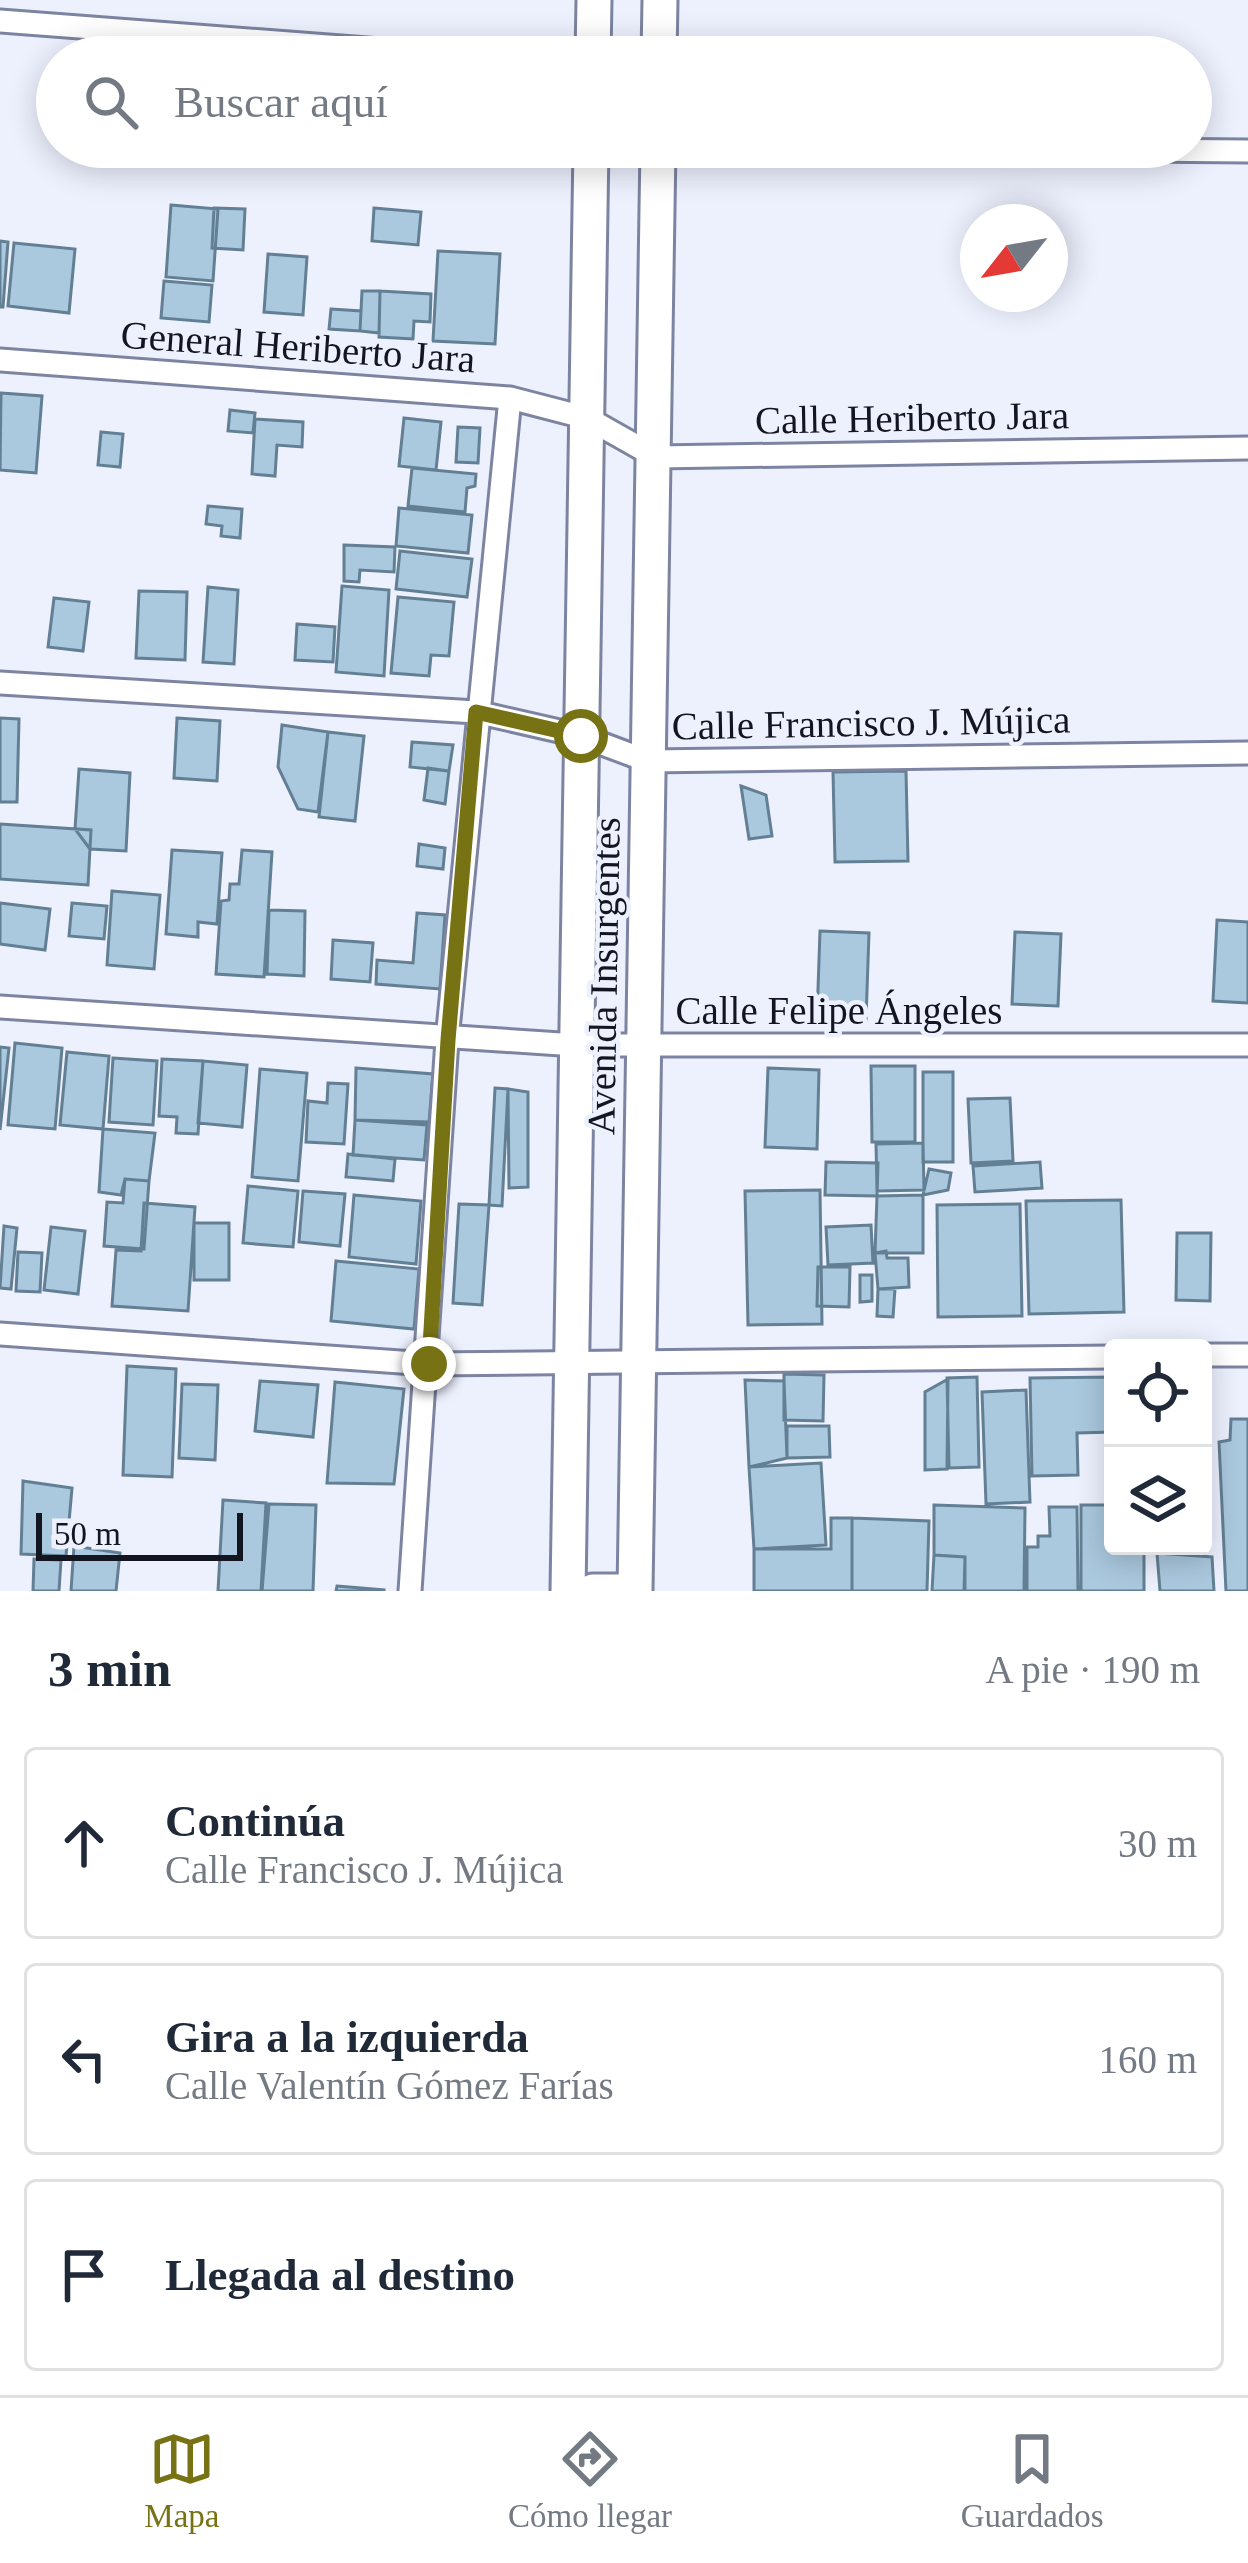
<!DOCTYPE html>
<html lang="es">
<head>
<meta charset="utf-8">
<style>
	:root { --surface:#fff; --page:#f2f2f3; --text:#1f2937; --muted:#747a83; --line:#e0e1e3; --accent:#777214 }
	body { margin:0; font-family:Georgia,serif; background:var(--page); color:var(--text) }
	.controls { position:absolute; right:36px; bottom:36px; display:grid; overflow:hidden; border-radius:12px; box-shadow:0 6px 30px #0003 }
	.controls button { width:108px; height:108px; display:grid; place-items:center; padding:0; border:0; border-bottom:3px solid var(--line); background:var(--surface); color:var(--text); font:60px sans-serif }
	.compass { position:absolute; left:960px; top:204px; width:108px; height:108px; border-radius:50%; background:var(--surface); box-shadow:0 6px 30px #0003; rotate:239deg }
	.scale { position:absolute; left:36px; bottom:30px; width:207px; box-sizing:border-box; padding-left:12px; border:6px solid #131621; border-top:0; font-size:33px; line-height:42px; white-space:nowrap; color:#131621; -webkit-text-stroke:9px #edf1fe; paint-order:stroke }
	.stop { position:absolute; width:36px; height:36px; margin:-27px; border:9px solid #777214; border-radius:50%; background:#fff }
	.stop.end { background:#777214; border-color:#fff; box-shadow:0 3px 12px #0008 }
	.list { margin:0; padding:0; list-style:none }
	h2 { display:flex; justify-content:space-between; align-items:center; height:156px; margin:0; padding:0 48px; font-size:51px }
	h2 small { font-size:39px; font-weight:400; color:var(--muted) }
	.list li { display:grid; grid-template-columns:78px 1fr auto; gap:36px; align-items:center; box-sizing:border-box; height:192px; margin:0 24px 24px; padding:0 24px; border:3px solid var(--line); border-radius:12px }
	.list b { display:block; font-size:45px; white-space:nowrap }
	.list p { margin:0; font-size:39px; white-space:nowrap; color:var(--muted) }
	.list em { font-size:39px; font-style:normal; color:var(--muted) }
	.icon { flex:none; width:66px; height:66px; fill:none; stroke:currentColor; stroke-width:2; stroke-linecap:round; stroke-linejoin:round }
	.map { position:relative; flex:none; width:1248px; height:1591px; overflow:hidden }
	.search { position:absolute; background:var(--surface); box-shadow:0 6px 30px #0003; left:36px; right:36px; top:36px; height:132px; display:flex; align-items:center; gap:30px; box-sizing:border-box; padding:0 42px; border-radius:66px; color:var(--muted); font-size:45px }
	.sheet { height:804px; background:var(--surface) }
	nav { display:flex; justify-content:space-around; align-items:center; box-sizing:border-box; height:168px; border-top:3px solid var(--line); background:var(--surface); font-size:33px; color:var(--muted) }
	nav a { display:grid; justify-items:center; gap:6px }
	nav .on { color:var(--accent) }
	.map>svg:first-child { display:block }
	.building { fill:#aac8de; stroke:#637f93; stroke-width:3 }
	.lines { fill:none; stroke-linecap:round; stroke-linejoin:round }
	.street-casing { stroke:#7c84a1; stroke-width:27 }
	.primary-casing { stroke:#7c84a1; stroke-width:39 }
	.street { stroke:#fff; stroke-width:21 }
	.primary { stroke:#fff; stroke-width:33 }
	.route { stroke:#777214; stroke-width:15 }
	.labels { text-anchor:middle; stroke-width:9; stroke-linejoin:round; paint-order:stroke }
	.street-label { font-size:39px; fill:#131621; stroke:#edf1fe }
</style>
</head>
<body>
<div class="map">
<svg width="1248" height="1591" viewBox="0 0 1248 1591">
	<rect width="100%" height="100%" fill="#edf1fe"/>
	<path class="building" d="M171 205 218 209 213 281 166 277Z
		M214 208 245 209 243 250 212 248Z
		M374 208 421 212 418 245 372 241Z
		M0 241 8 242 3 307H0Z
		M14 243 75 249 69 313 8 306Z
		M438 251 500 254 495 344 433 341Z
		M268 254 307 257 303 315 264 312Z
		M164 281 212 285 209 322 161 318Z
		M362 291H380L379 333 360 331Z
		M380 291 431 294 430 322 414 321 413 339 379 337Z
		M331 309 361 311 360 331 329 329Z
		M1 393 42 396 36 473 0 470Z
		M230 410 255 413 253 433 228 431Z
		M404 418 441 422 436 470 399 466Z
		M255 419 303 422 302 447 277 445 275 476 252 474Z
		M458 427 480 428 478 463 456 462Z
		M101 432 123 434 120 467 98 465Z
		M412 468 476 474 475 486 467 488 465 512 408 506Z
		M208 506 242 509 240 538 221 536 222 526 206 524Z
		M399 508 472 515 468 553 396 546Z
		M344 545 395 547 394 572 360 570 359 582 344 581Z
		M400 551 472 559 467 597 396 589Z
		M342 586 389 590 384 676 336 672Z
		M208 587 238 590 234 664 203 662Z
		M139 591 187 592 185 660 136 658Z
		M398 597 454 602 449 656 431 655 429 676 391 673Z
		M54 598 89 602 83 651 48 647Z
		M297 624 335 627 333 662 295 660Z
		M0 718 19 719 17 802H0Z
		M177 718 220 721 217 781 174 778Z
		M282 725 328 732 318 812 298 809 278 767Z
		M328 732 364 736 355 821 319 817Z
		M412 742 453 745 449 771 410 767Z
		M428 768 449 771 445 804 424 800Z
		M79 769 130 773 126 851 90 849 75 829Z
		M906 771 908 861 835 862 833 772Z
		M741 786 766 795 772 836 749 839Z
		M0 824 91 830 88 885 0 879Z
		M419 844 445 848 443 869 417 866Z
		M172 850 222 853 217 924 198 922V937L166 934Z
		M242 850 272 852 264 977 216 974 221 901 229 900 230 884H239Z
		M112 891 160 895 154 969 107 965Z
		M0 903 50 909 45 950 0 944Z
		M72 903 107 906 104 939 69 936Z
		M269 910 305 911 304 976 267 974Z
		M417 913 445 915 440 989 376 984 377 960 413 963Z
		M1217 920 1248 922V1003L1213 1001Z
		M820 931 869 933 866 1020 817 1018Z
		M1015 932 1061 934 1058 1006 1012 1004Z
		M333 940 373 943 370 982 331 979Z
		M15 1043 62 1048 55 1129 8 1125Z
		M0 1047 9 1048 0 1130Z
		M67 1052 109 1056 103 1129 60 1125Z
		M113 1058 157 1061 153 1125 109 1122Z
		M162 1059 203 1061 198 1134 176 1133 177 1117 159 1116Z
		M203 1061 247 1065 242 1127 198 1123Z
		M871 1066H915V1142H872Z
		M356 1068 433 1074 429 1122 355 1120Z
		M768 1068 819 1070 817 1149 765 1147Z
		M260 1069 307 1073 298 1181 252 1177Z
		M923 1072H953V1162H923Z
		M328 1083 348 1084 344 1144 306 1142 308 1101 327 1103Z
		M495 1088 508 1089 502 1206 489 1205Z
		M508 1089 528 1092V1187L509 1188Z
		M1010 1098 1013 1161 971 1163 968 1099Z
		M355 1120 427 1125 424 1160 353 1155Z
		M103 1129 155 1133 149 1181 125 1179 121 1195 99 1192Z
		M923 1143 924 1190 877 1191 876 1144Z
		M348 1154 395 1159 393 1181 346 1177Z
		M826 1162 878 1163 877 1196 825 1195Z
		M1040 1162 1042 1188 975 1192 973 1166Z
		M929 1169 951 1173 948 1190 923 1195Z
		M125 1179 149 1181 144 1249 104 1246 107 1202 123 1203Z
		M248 1186 298 1191 293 1247 243 1243Z
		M820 1190 822 1324 748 1325 745 1191Z
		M303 1191 345 1194 340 1246 299 1242Z
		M354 1195 421 1201 416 1264 349 1257Z
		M923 1195V1253H875L877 1196Z
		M1121 1200 1124 1312 1029 1314 1026 1201Z
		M144 1203 195 1207 188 1311 112 1306 116 1250 141 1251Z
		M459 1204 489 1205 482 1305 453 1303Z
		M1020 1204 1022 1316 938 1317 937 1205Z
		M194 1223H229V1280H194Z
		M871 1225 873 1263 828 1265 826 1227Z
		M4 1226 17 1228 11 1289 0 1288Z
		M51 1227 85 1231 78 1294 44 1290Z
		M1177 1233H1211L1210 1301 1176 1300Z
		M886 1251 887 1258H908L909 1287 878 1289 875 1253Z
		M18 1252 42 1253 40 1292 16 1291Z
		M336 1261 419 1269 414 1329 331 1321Z
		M818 1267H850L849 1307 817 1306Z
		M860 1275H872V1301L860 1302Z
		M878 1289H895L893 1317 877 1316Z
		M127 1366 176 1369 172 1477 123 1475Z
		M784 1374 824 1375 823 1421 784 1420Z
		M977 1377 979 1467 949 1468 947 1378Z
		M1113 1377V1432L1077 1433 1078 1475 1032 1476 1030 1378Z
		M948 1379 947 1469 925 1470V1392Z
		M745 1380 784 1381 787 1458 749 1467Z
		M260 1381 318 1385 313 1437 255 1431Z
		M335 1382 404 1389 394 1484 327 1483Z
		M182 1384 218 1385 215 1460 179 1458Z
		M1026 1390 1030 1502 986 1504 982 1392Z
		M1231 1419H1248V1591H1226L1219 1442 1230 1440Z
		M787 1426H829L830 1457 787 1458Z
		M821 1463 826 1545 754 1549 749 1467Z
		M23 1481 72 1488 66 1556 21 1554Z
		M223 1500 266 1503 261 1591H218Z
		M269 1504 316 1505 313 1591H262Z
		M934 1505 1025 1508 1024 1591H965V1557L934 1555Z
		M1081 1505H1113V1546H1144V1591H1081Z
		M1049 1507H1077L1078 1591H1027V1547H1038V1536H1050Z
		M831 1518H852V1591H754V1549H831Z
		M852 1518 929 1521 927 1591H852Z
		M74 1546 120 1553 116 1591H71Z
		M1157 1553 1212 1557 1214 1591H1160Z
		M934 1555 965 1557 964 1591H932Z
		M34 1559 61 1560 59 1591H33Z
		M337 1586 384 1590V1591H336Z"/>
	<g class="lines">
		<g class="street-casing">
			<path id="street" d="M0 21 472 57
				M810 147 1248 151
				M0 360 510 398 587 418 656 457 1248 448
				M0 683 476 712 581 736 648 761 1248 753
				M0 1007 576 1045H1248
				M0 1334 429 1364 1113 1357
				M1203 1355H1248
				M410 1591 447 1040 510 398"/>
		</g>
		<g class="primary-casing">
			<path id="primary" d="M593 57 594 0
				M659 57 660 0
				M568 1591 591 147
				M593 1591H627
				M635 1591 658 147"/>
		</g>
		<use href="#street" class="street"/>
		<use href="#primary" class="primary"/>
	</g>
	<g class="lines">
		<path class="route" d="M429 1364 448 1040 476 712 581 736"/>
	</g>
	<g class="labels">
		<g class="street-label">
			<text transform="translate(298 346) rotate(4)" y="14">General Heriberto Jara</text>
			<text transform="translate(912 417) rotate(-1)" y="14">Calle Heriberto Jara</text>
			<text transform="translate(871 722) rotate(-1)" y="14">Calle Francisco J. Mújica</text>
			<text transform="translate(603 976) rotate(-89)" y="14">Avenida Insurgentes</text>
			<text x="839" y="1024">Calle Felipe Ángeles</text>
		</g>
	</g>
</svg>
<div class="controls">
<button><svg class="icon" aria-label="locate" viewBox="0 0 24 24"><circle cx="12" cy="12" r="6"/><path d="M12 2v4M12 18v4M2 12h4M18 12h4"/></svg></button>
<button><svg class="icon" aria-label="layers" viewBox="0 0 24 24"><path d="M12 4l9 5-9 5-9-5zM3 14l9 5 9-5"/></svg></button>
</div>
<svg class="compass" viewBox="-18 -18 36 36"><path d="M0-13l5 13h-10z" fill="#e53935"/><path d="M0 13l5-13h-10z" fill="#747a83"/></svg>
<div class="scale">50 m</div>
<div class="stop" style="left:581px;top:736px"></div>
<div class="stop end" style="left:429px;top:1364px"></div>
<div class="search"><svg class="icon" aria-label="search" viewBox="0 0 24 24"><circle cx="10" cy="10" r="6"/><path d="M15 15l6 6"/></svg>Buscar aquí</div>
</div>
<section class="sheet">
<h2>3 min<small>A pie · 190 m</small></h2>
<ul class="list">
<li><svg class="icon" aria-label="ahead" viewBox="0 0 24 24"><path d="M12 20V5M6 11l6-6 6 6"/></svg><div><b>Continúa</b><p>Calle Francisco J. Mújica</p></div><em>30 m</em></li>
<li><svg class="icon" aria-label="left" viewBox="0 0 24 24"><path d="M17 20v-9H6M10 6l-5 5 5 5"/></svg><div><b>Gira a la izquierda</b><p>Calle Valentín Gómez Farías</p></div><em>160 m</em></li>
<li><svg class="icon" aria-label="arrive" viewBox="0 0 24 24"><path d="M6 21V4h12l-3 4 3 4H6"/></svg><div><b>Llegada al destino</b></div></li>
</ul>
</section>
<nav>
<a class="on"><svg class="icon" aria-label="map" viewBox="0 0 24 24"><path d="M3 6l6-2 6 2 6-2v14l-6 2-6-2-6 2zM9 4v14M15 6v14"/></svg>Mapa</a>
<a><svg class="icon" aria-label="directions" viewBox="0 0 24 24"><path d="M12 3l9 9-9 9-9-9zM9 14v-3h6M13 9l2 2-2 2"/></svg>Cómo llegar</a>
<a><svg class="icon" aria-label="saved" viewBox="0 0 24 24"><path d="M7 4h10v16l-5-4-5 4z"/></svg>Guardados</a>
</nav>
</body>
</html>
